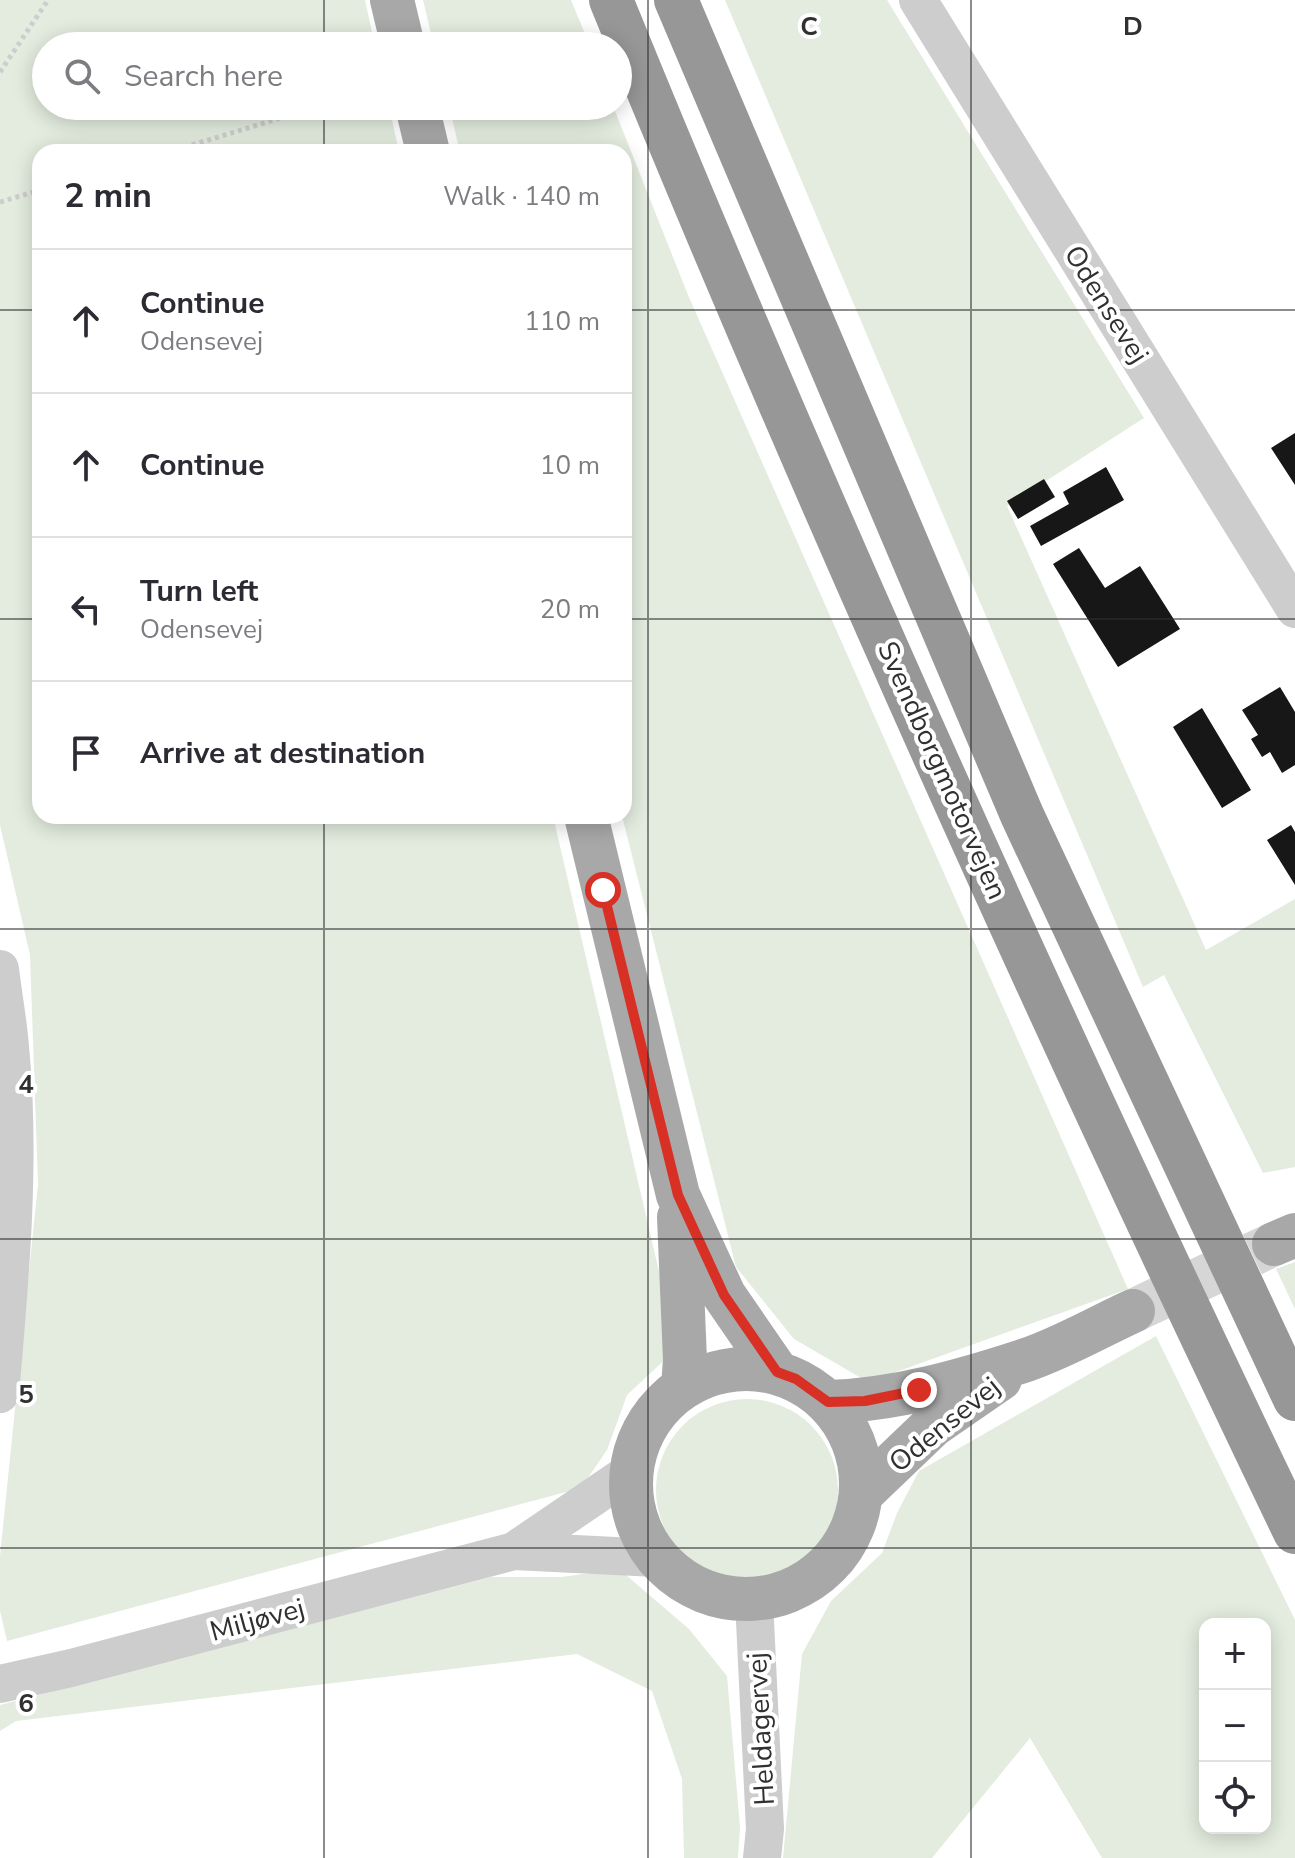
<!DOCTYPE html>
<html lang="en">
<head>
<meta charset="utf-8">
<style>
	:root { --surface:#fff; --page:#f2f2f3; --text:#2b2b33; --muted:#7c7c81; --line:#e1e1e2 }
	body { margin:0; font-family:"Nunito Sans",sans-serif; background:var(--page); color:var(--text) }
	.controls { position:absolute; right:24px; bottom:24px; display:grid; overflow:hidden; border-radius:16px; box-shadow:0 4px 20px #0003 }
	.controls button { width:72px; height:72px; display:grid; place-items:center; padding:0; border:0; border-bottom:2px solid var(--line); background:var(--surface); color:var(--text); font:40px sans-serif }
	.stop { position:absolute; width:24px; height:24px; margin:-18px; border:6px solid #d93025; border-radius:50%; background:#fff }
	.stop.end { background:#d93025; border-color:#fff; box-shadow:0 2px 8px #0008 }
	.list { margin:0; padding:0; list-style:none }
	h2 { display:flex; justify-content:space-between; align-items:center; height:104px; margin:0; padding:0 32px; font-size:34px }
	h2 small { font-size:26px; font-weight:400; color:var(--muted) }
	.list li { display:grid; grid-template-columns:52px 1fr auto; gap:24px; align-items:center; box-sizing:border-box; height:144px; padding:0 32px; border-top:2px solid var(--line) }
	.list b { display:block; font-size:30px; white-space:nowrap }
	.list p { margin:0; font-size:26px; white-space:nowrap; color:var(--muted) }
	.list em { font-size:26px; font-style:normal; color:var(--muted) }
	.icon { flex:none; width:44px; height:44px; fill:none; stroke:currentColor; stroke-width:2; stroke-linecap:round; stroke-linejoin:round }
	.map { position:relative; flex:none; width:1295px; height:1858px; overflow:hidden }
	.search { position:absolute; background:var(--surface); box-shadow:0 4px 20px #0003; left:32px; top:32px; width:600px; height:88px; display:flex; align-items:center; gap:20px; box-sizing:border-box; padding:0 28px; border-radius:44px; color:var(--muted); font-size:30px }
	.panel { position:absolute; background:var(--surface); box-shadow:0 4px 20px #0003; left:32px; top:144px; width:600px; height:680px; border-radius:24px }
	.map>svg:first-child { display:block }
	.green { fill:#e3ecdf; fill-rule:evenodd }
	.building { fill:#171717 }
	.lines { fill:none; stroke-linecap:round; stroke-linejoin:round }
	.major-tunnel { stroke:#d6d6d6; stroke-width:44; stroke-dasharray:44 22; stroke-linecap:butt }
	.path { stroke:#cdcdcd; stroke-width:5; stroke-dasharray:4 4; stroke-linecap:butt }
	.minor { stroke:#cdcdcd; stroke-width:38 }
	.major { stroke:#a8a8a8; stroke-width:44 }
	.highway { stroke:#979797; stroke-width:44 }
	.route { stroke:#d93025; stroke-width:10 }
	.grid { fill:none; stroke:#303030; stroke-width:2; stroke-opacity:0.55 }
	.labels { text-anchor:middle; stroke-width:8; stroke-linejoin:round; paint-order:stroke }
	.street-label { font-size:28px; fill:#303030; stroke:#fff }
	.grid-label { font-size:26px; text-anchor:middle; font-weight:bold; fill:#303030; stroke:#fff; stroke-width:8; stroke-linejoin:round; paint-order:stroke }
</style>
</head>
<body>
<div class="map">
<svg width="1295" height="1858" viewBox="0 0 1295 1858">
	<rect width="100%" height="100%" fill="#fff"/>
	<path class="green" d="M0 0H365L375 46H46V106H389L399 152H40V816H553L664 1293 671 1354 627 1395 607 1450 581 1488 7 1641 0 1611V1556L38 1184 30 955 0 825Z
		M423 0H571L590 46H434Z
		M725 0H887L1144 418 1007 506 1206 950 1295 899V1167L1263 1173 1164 975 1143 987Z
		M449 106H613L688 295 1128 1289 868 1382 794 1339 736 1267 622 816 624 152H460Z
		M1295 1262V1309L1276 1269Z
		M1156 1336 1295 1620V1858H1102L1030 1738 932 1858H783L802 1654 831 1601 882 1553 897 1513 919 1471ZM1205 1624H1265V1828H1205Z
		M656 1490a91 91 0 1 1 182 0a91 91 0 1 1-182 0Z
		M619 1569 689 1629 727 1676 740 1827 738 1858H684L682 1779 652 1691 577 1654 16 1721 0 1731V1705L491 1577H562Z"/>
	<path class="building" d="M1295 433V485L1271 448Z
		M1106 467 1124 500 1041 546 1030 526 1069 504 1063 492Z
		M1044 479 1055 497 1018 519 1007 501Z
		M1079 548 1105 588 1140 566 1180 629 1118 667 1053 564Z
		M1280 687 1295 712V765L1282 773 1270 752 1262 757 1251 739 1258 735 1242 710Z
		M1202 708 1251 790 1222 808 1173 727Z
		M1291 825 1295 832V885L1267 840Z"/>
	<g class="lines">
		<path class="major-tunnel" d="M1133 1311 1274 1244"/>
		<path class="path" d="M0 72 48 0
			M169 152 320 106
			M0 202 40 190"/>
		<path class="minor" d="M918 0 1295 609
			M0 969C3 995 8 1021 10 1047 21 1160 10 1281 0 1394
			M514 1551 630 1472
			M754 1600 765 1829 762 1858
			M0 1684 71 1668 514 1551 656 1558"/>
		<path class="major" d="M392 0 403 46
			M417 106 428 152
			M586 816 678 1195 724 1295 777 1372
			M679 1217 685 1360 683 1387
			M1274 1244 1295 1235
			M631 1484a115 115 0 1 1 230 0a115 115 0 1 1-230 0Z
			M828 1402C895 1400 962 1381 1026 1360 1062 1348 1098 1327 1133 1311
			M862 1493 932 1426 1000 1379"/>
		<path class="highway" d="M611 0C822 518 1053 1028 1295 1532
			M676 0 1022 815 1295 1399"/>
	</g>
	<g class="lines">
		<path class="route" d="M603 890 678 1195 724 1295 777 1372 796 1379 828 1402 865 1401 919 1390"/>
	</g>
	<path class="grid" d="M324 0V46M648 0V1858M971 0V1858M324 106V152M0 310H40M624 310H1295M0 619H40M624 619H1295M324 816V1858M0 929H1295M0 1239H1295M0 1548H1295"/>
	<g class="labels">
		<g class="street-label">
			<text transform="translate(1107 304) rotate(58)" y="10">Odensevej</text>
			<text transform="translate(943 770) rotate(66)" y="10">Svendborgmotorvejen</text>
			<text transform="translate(944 1424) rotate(-39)" y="10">Odensevej</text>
			<text transform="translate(257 1619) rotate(-15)" y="10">Miljøvej</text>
			<text transform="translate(760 1729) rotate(-93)" y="10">Heldagervej</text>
		</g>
	</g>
	<g class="grid-label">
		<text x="809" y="35">C</text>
		<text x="1133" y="35">D</text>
		<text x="26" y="1093">4</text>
		<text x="26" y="1403">5</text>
		<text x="26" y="1712">6</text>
	</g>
</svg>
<div class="controls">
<button>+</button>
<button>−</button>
<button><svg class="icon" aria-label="locate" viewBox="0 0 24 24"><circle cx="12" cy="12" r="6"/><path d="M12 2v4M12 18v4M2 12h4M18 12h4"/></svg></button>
</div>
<div class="stop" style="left:603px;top:890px"></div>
<div class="stop end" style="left:919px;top:1390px"></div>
<div class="search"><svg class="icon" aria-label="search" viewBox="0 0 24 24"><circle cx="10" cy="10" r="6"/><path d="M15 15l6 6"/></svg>Search here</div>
<section class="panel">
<h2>2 min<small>Walk · 140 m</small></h2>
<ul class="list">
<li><svg class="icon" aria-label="ahead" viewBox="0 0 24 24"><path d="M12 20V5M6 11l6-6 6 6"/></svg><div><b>Continue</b><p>Odensevej</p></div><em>110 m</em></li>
<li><svg class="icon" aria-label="ahead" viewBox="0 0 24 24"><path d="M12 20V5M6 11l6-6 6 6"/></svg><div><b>Continue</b></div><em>10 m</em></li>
<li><svg class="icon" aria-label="left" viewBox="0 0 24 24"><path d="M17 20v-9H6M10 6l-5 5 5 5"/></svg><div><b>Turn left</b><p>Odensevej</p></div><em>20 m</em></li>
<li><svg class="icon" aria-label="arrive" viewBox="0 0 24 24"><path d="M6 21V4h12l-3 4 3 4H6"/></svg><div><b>Arrive at destination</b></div></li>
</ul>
</section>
</div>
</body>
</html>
